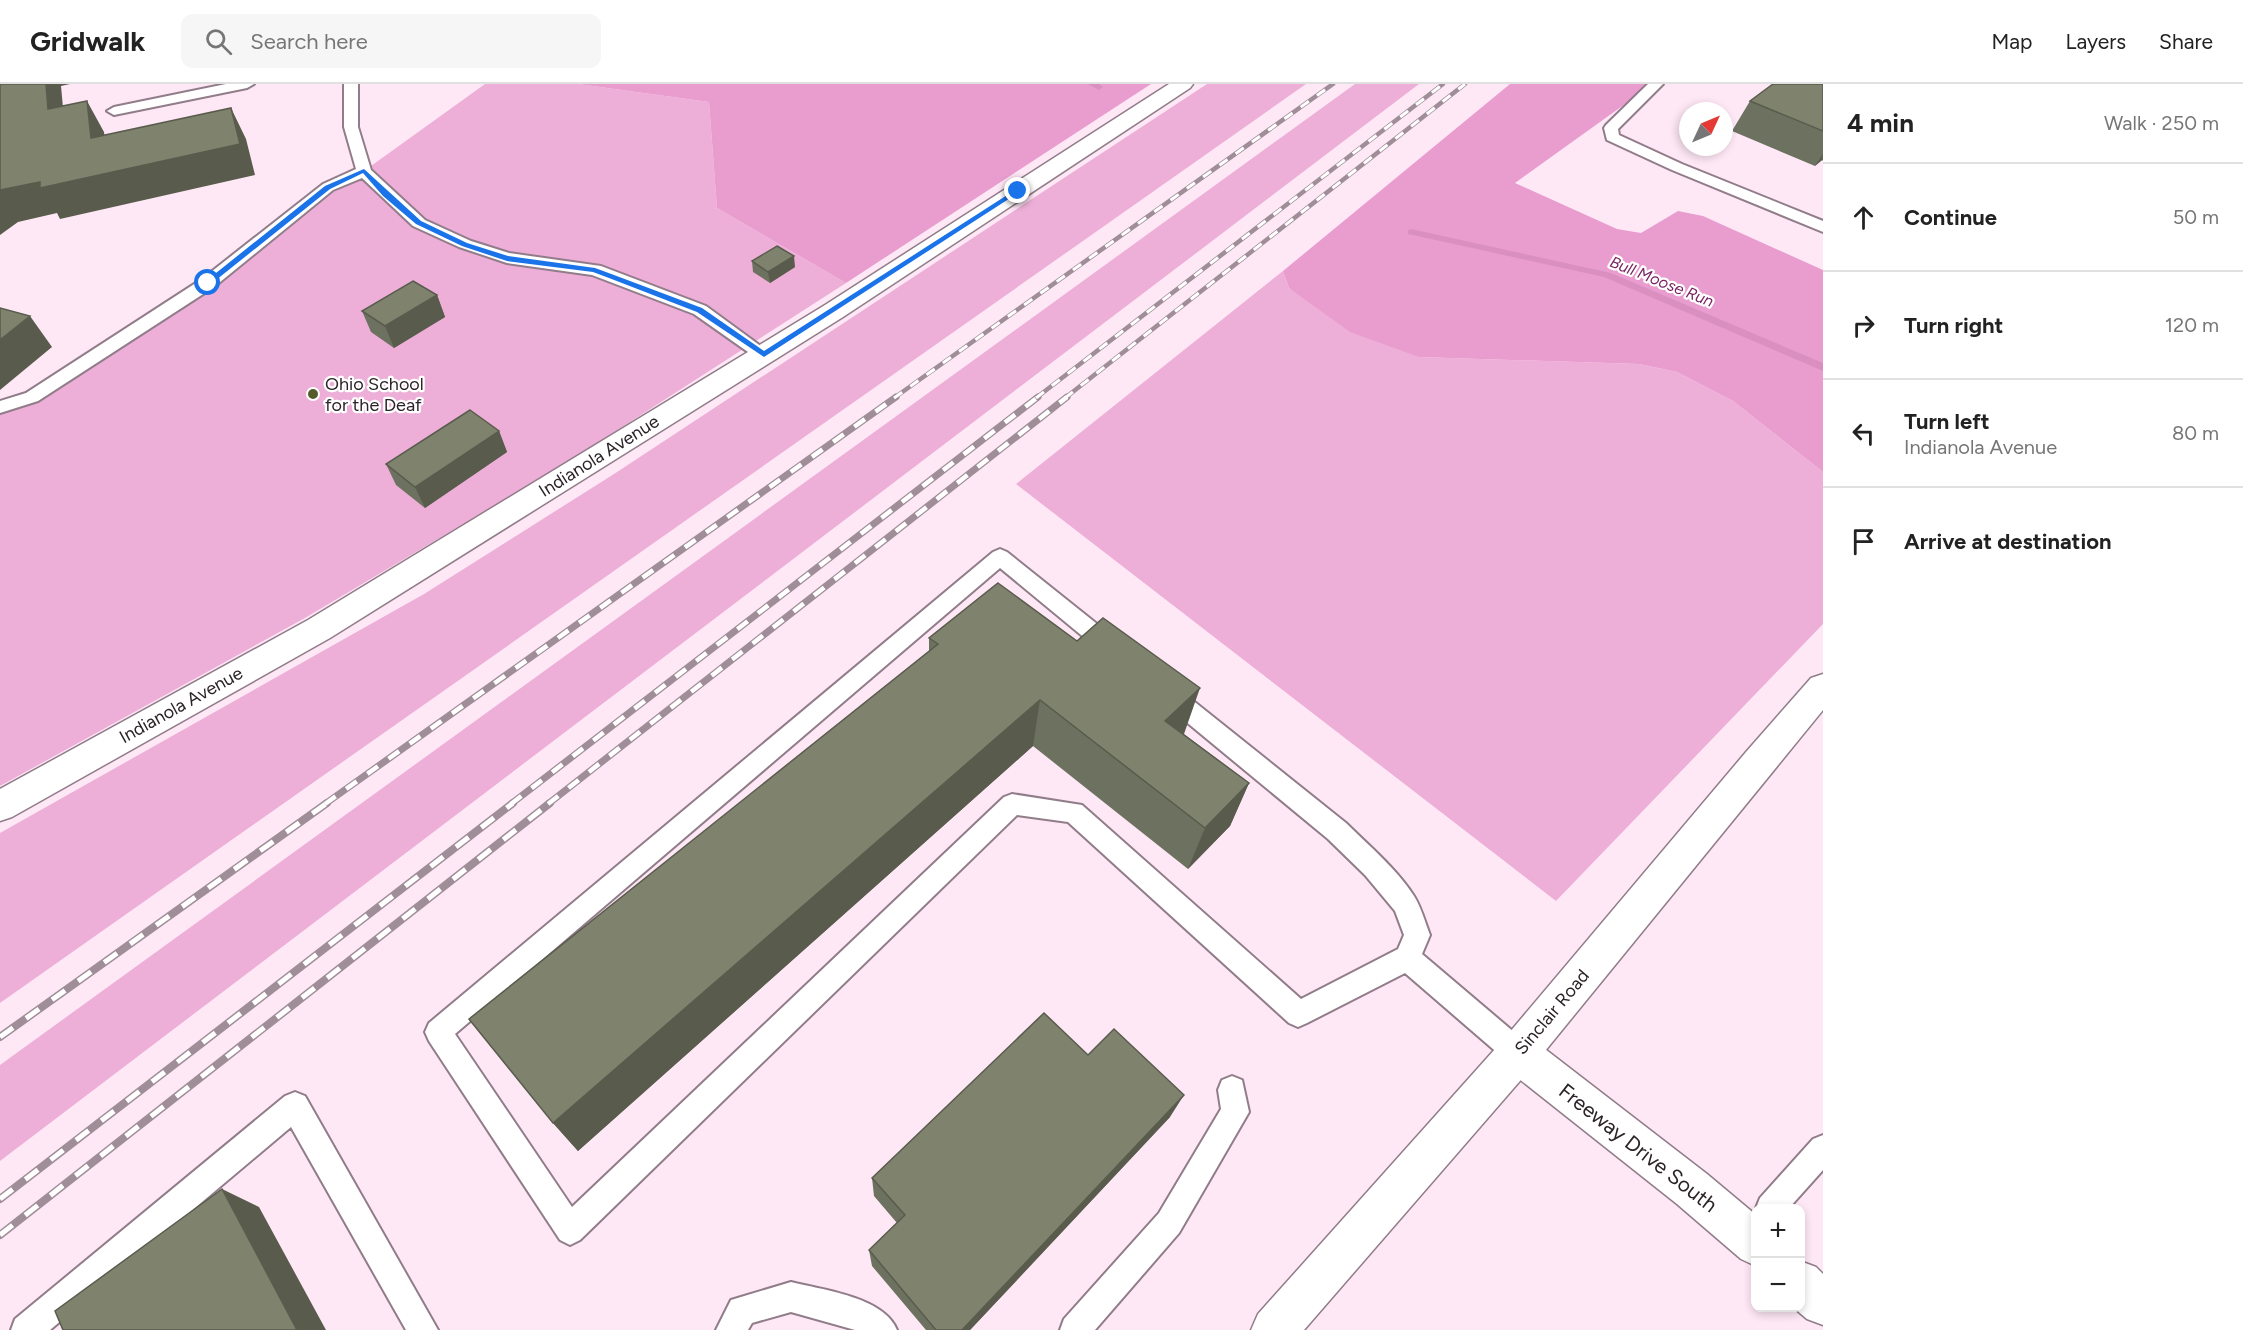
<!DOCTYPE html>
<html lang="en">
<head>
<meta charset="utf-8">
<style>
	:root { --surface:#fff; --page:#f6f6f6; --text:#222; --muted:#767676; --line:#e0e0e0 }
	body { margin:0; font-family:Figtree,sans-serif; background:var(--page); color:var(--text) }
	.controls { position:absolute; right:18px; bottom:18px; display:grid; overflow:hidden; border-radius:12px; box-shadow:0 3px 9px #0003 }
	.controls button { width:54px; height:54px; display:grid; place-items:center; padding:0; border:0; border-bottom:2px solid var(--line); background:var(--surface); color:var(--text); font:30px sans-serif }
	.compass { position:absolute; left:1679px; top:18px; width:54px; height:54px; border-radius:50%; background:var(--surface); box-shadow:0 3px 9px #0003; rotate:46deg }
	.stop { position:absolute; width:18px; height:18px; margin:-14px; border:4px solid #1a73e8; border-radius:50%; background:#fff }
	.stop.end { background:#1a73e8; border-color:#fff; box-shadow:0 2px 6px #0008 }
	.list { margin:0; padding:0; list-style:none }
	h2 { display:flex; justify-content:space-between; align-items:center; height:78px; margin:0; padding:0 24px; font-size:26px }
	h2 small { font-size:20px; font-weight:400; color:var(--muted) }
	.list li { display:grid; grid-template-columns:39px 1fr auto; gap:18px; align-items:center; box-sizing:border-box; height:108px; padding:0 24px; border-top:2px solid var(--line) }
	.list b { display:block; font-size:22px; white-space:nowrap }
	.list p { margin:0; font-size:20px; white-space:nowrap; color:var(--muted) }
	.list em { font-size:20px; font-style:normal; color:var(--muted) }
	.icon { flex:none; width:33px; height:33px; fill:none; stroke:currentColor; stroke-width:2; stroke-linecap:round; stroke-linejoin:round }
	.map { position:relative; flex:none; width:1823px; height:1246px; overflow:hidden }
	header { display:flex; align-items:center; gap:36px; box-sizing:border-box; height:84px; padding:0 30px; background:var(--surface); border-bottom:2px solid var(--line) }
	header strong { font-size:28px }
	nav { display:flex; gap:33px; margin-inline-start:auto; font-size:21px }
	.search { width:420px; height:54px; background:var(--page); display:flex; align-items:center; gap:15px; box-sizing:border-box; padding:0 21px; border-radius:12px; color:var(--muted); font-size:22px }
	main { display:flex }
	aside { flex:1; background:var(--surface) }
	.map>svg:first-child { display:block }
	.green { fill:#edafd7 }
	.forest { fill:#e99dcf }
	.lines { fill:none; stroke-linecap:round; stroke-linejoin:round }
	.stream { fill:#da8fc1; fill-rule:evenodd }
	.service-casing { stroke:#917c89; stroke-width:4 }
	.minor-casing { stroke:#917c89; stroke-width:3 }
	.secondary-casing { stroke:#917c89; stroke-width:3 }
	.service { fill:#fff; fill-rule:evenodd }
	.minor { fill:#fff; fill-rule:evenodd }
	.secondary { fill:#fff; fill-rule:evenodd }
	.rail-far2-casing { stroke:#9f8e98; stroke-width:4.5 }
	.rail-far1-casing { stroke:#9f8e98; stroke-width:7 }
	.rail-casing { stroke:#9f8e98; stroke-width:8 }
	.rail-far2 { stroke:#fff; stroke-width:3; stroke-dasharray:10; stroke-linecap:butt }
	.rail-far1 { stroke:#fff; stroke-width:4.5; stroke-dasharray:13; stroke-linecap:butt }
	.rail { stroke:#fff; stroke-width:5; stroke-dasharray:16; stroke-linecap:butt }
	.wall { fill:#6d715f }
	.shaded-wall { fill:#595c4d }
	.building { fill:#7f836e; stroke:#595c4d; stroke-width:1.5 }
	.route { fill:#1a73e8 }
	.poi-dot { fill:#555c2b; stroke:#fff; stroke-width:2 }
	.labels { text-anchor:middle; stroke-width:4.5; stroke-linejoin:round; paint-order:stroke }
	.far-water-label { font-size:16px; font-style:italic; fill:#7a2363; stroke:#fff }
	.poi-label { font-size:18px; fill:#2b2328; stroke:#fff; text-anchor:start }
	.street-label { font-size:18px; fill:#2b2328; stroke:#fff }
	.near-street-label { font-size:21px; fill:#2b2328; stroke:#fff }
</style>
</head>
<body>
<header>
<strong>Gridwalk</strong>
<div class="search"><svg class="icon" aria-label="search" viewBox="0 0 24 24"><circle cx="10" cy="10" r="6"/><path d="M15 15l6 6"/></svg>Search here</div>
<nav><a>Map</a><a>Layers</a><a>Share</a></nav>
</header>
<main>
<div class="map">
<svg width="1823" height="1246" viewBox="0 0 1823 1246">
	<rect width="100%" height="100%" fill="#ffe8f6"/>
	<path class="green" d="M485 0H578L709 18 717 124 846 199 574 374 305 534 0 702V322L32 313 364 87Z
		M1207 0H1306L0 919V749L424 510 614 390Z
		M1355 0H1419L0 1077V981Z
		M1283 187 1289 204 1419 273 1639 280 1677 288 1733 317 1823 388V540L1556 817 1016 400Z"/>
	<path class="forest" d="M578 0H1151L846 199 717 124 709 18Z
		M1510 0H1653L1515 99 1617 145 1641 149 1678 127 1703 132 1823 186V388L1733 317 1677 288 1639 280 1419 273 1350 248 1289 204 1283 187Z"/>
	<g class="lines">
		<path class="stream" d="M1088 0H1099L1103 3 1099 6Z
			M1411 145 1611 189 1823 279V287L1604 193 1408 150V146Z"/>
		<g class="service-casing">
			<path id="service" d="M226 0H254L247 4 114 31 107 27 114 23Z
				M344 0H358V43L371 86 425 136 471 157 509 169 601 182 706 222 773 271 770 275H758L694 230 592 191 507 179 459 163 413 142 362 94 333 106 214 203 38 317 0 329V317L26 309 202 195 323 100 356 85 344 43Z
				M1648 0H1663L1618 45 1619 51 1682 80 1823 137V148L1672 86 1607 56 1604 44 1606 41Z
				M1000 465 1007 468 1346 739C1369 762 1396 784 1414 812 1421 823 1425 838 1430 851L1422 870 1528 960 1532 969 1528 978 1518 982 1508 978 1405 889 1307 939 1298 943 1289 939 1068 738 1017 731 580 1156 570 1161 560 1156 429 957 425 948 429 939 993 468ZM1000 484 1328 755 1365 791 1395 827 1404 851 1398 865 1301 915 1082 721 1012 710 1004 713 572 1123 455 950Z
				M1232 992 1242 996 1249 1028 1179 1149 1095 1246H1060L1064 1235 1159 1129 1221 1025 1218 1006 1222 996Z
				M295 1008 305 1012 438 1246H406L291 1043 50 1246H11L15 1235 285 1012Z
				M1823 1051V1086L1789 1124H1756L1760 1114 1813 1055Z
				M791 1198C823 1206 884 1213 897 1246H855L791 1228 752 1239 748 1246H716L731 1216Z"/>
		</g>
		<g class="minor-casing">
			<path id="minor" d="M1518 949 1532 955 1707 1090 1756 1131V1182L1741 1175 1677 1120 1504 983 1498 969 1504 955Z
				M1800 1177 1816 1183 1823 1190V1241L1807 1235 1794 1224H1800Z"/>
		</g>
		<g class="secondary-casing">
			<path id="secondary" d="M1169 0H1193L1190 4 843 233 330 554 12 733 0 737V705L308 536 825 221Z
				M1823 590V626L1532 983 1304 1246H1251L1258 1230 1504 955 1746 668 1811 594Z"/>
		</g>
		<use href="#service" class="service"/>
		<use href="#minor" class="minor"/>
		<use href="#secondary" class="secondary"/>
		<g class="rail-far2-casing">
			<path id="rail-far2" d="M894 314 1333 0
				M1036 314 1443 0
				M1065 314 1465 0"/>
		</g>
		<g class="rail-far1-casing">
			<path id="rail-far1" d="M325 720 896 313
				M511 720 1038 313
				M548 720 1067 313"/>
		</g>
		<g class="rail-casing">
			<path id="rail" d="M0 953 327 719
				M0 1115 513 719
				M0 1151 550 719"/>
		</g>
		<use href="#rail-far2" class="rail-far2"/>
		<use href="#rail-far1" class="rail-far1"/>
		<use href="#rail" class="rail"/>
	</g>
	<path class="wall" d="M1823 0V77L1822 76 1815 82 1732 47 1750 17Z
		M752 177 795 183 770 199 753 188Z
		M437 211 445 233 394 264 371 248 362 227Z
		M499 347 507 368 425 424 396 401 386 380Z
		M929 554 1184 650 1249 699 1230 742 1188 785 1033 662 578 1067 553 1039 929 567Z
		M1088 971 1170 1033 970 1246H926L872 1182 869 1166 897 1139 874 1112 872 1094Z"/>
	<path class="shaded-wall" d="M46 0H70L61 2 66 56 48 25Z
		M87 17 104 48 109 85 91 54Z
		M231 24 246 55 255 91 60 135 57 129 18 138 0 151V106Z
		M1823 70 1822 76 1815 82Z
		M794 172 795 183 770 199 768 188Z
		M437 211 445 233 394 264 385 242Z
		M30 232 52 263 0 306V256Z
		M499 347 507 368 425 424 415 403Z
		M1200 604 1184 650 1151 682 1165 637Z
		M1040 616 1033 662 578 1067 553 1039Z
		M1249 699 1230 742 1188 785 1205 744Z
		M1184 1011 1170 1033 970 1246H962Z
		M222 1105 259 1123 326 1246H297Z"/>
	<path class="building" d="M0 0H46L48 25 87 17 91 54 231 24 240 60 40 104V98L0 106Z
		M1773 0H1823V47L1750 17Z
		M777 162 794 172 768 188 752 177Z
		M413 197 437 211 385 242 362 227Z
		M0 224 30 232 0 256Z
		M470 326 499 347 415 403 386 380Z
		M998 499 1077 557 1103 534 1200 604 1165 637 1249 699 1205 744 1040 616 553 1039 469 935 938 560 929 554Z
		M1044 929 1088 971 1114 945 1184 1011 962 1246H936L869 1166 905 1131 872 1094Z
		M222 1105 297 1246H63L55 1227Z"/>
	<path class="route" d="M364 85 421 137 467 159 508 172 595 184 614 191 702 224 764 267 1015 106 1021 107 764 273 697 228 609 194 593 188 507 177 462 162 416 140 383 112 363 89 330 105 211 200H206V197L325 102Z"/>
	<circle class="poi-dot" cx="313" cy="310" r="6"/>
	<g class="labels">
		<g class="far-water-label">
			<text transform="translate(1662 197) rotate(22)" y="6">Bull Moose Run</text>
		</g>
		<g class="poi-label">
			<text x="325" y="306">Ohio School<tspan x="325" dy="21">for the Deaf</tspan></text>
		</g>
		<g class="street-label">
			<text transform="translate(599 372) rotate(-32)" y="6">Indianola Avenue</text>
			<text transform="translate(181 621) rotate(-29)" y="6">Indianola Avenue</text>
			<text transform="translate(1552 928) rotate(-50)" y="6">Sinclair Road</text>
		</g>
		<g class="near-street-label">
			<text transform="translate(1638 1064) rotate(38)" y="7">Freeway Drive South</text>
		</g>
	</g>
</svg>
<div class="controls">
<button>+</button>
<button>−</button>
</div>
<svg class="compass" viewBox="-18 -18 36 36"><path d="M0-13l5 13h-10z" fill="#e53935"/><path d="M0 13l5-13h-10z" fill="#767676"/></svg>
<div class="stop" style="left:208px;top:199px"></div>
<div class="stop end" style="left:1018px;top:107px"></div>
</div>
<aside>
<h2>4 min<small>Walk · 250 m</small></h2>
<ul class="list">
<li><svg class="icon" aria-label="ahead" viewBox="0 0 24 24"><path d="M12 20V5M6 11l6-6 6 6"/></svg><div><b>Continue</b></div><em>50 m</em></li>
<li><svg class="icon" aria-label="right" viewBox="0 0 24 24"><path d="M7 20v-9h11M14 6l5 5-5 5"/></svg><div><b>Turn right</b></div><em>120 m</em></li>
<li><svg class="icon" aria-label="left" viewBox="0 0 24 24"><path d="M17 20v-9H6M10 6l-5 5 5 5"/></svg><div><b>Turn left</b><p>Indianola Avenue</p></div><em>80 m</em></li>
<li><svg class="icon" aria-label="arrive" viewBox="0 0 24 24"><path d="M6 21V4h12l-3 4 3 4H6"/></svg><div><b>Arrive at destination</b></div></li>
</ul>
</aside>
</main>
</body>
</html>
